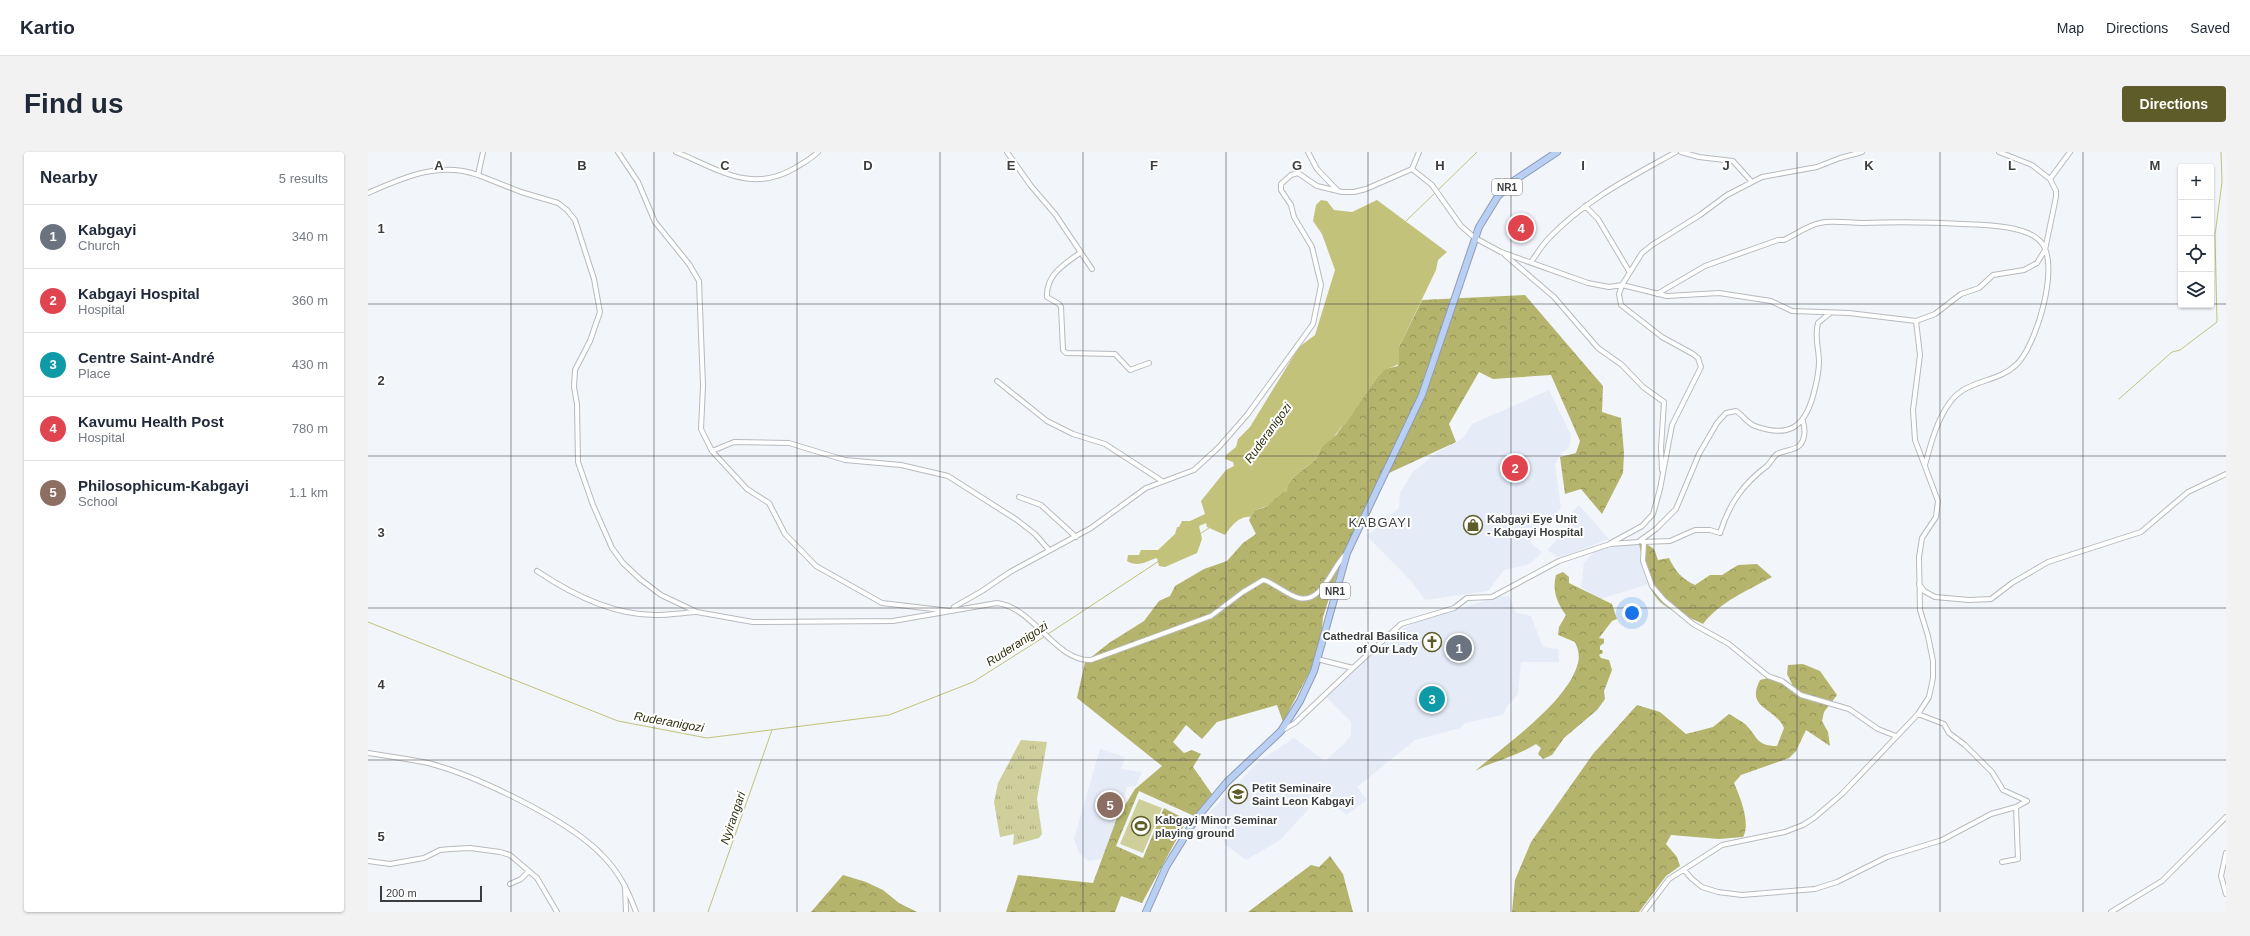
<!DOCTYPE html>
<html lang="en">
<head>
<meta charset="utf-8">
<style>
	:root { --surface:#fff; --page:#f2f2f3; --text:#1f2937; --muted:#747a83; --line:#e0e1e3; --accent:#5e5c29 }
	body { margin:0; font-family:Helvetica,sans-serif; background:var(--page); color:var(--text) }
	.controls { position:absolute; right:12px; top:12px; display:grid; overflow:hidden; border-radius:4px; box-shadow:0 1px 3px #0004 }
	.controls button { width:36px; height:36px; display:grid; place-items:center; padding:0; border:0; border-bottom:1px solid var(--line); background:var(--surface); color:var(--text); font:20px sans-serif }
	.scale { position:absolute; left:12px; bottom:10px; width:102px; box-sizing:border-box; padding-left:4px; border:2px solid #3b3d3e; border-top:0; font-size:11px; line-height:14px; white-space:nowrap; color:#3b3d3e; -webkit-text-stroke:3px #fff; paint-order:stroke }
	.you { position:absolute; left:1264px; top:461px; width:14px; height:14px; margin:-10px; border:3px solid #fff; border-radius:50%; background:#1a73e8; box-shadow:0 0 0 6px #1a73e833 }
	.badge { display:grid; place-items:center; width:26px; height:26px; border-radius:50%; background:var(--accent); color:#fff; font-size:13px; font-weight:700 }
	.pin { position:absolute; translate:-50% -50%; border:2px solid #fff; box-shadow:0 1px 4px #0006 }
	.list { margin:0; padding:0; list-style:none }
	h2 { display:flex; justify-content:space-between; align-items:center; height:52px; margin:0; padding:0 16px; font-size:17px }
	h2 small { font-size:13px; font-weight:400; color:var(--muted) }
	.list li { display:grid; grid-template-columns:26px 1fr auto; gap:12px; align-items:center; box-sizing:border-box; height:64px; padding:0 16px; border-top:1px solid var(--line) }
	.list b { display:block; font-size:15px; white-space:nowrap }
	.list p { margin:0; font-size:13px; white-space:nowrap; color:var(--muted) }
	.list em { font-size:13px; font-style:normal; color:var(--muted) }
	.icon { flex:none; width:22px; height:22px; fill:none; stroke:currentColor; stroke-width:2; stroke-linecap:round; stroke-linejoin:round }
	.map { position:relative; flex:none; width:1858px; height:760px; overflow:hidden; border-radius:4px }
	header { display:flex; align-items:center; gap:24px; box-sizing:border-box; height:56px; padding:0 20px; background:var(--surface); border-bottom:1px solid var(--line) }
	header strong { font-size:19px }
	nav { display:flex; gap:22px; margin-inline-start:auto; font-size:14px }
	.intro { display:flex; align-items:center; justify-content:space-between; box-sizing:border-box; height:96px; padding:0 24px }
	h1 { margin:0; font-size:28px }
	.button { padding:10px 18px; border-radius:4px; background:var(--accent); color:#fff; font-size:14px; font-weight:700 }
	main { display:flex; gap:24px; padding:0 24px }
	aside { flex:1; background:var(--surface); border-radius:4px; box-shadow:0 1px 3px #0004 }
	.map>svg:first-child { display:block }
	.built { fill:#e5ecf8 }
	.grass { fill:url(#grass-tufts) }
	.forest { fill:url(#forest-crowns) }
	.park { fill:#cfcf9b }
	.water { fill:#c3c27a }
	.lines { fill:none; stroke-linecap:round; stroke-linejoin:round }
	.stream { stroke:#c3c27a; stroke-width:1 }
	.minor-casing { stroke:#b7babf; stroke-width:6 }
	.highway-casing { stroke:#8e9cb4; stroke-width:8 }
	.minor { stroke:#fff; stroke-width:4 }
	.highway { stroke:#bacff4; stroke-width:6 }
	.grid { fill:none; stroke:#3b3d3e; stroke-width:1; stroke-opacity:0.55 }
	.labels { text-anchor:middle; stroke-width:4; stroke-linejoin:round; paint-order:stroke }
	.shield { fill:#fff; stroke:#767778; stroke-width:1 }
	.shield-label { font-size:10px; font-weight:bold; fill:#3b3d3e }
	.poi-label { font-size:11px; font-weight:bold; fill:#3b3d3e; stroke:#fff; text-anchor:start }
	.water-label { font-size:12px; font-style:italic; fill:#313010; stroke:#fff }
	.quarter-label { font-size:13px; letter-spacing:1px; fill:#3b3d3e; stroke:#fff }
	.grid-label { font-size:13px; text-anchor:middle; font-weight:bold; fill:#3b3d3e; stroke:#fff; stroke-width:4; stroke-linejoin:round; paint-order:stroke }
</style>
</head>
<body>
<header>
<strong>Kartio</strong>
<nav><a>Map</a><a>Directions</a><a>Saved</a></nav>
</header>
<div class="intro"><h1>Find us</h1><a class="button">Directions</a></div>
<main>
<aside>
<h2>Nearby<small>5 results</small></h2>
<ul class="list">
<li><span class="badge" style="background:#6b7280">1</span><div><b>Kabgayi</b><p>Church</p></div><em>340 m</em></li>
<li><span class="badge" style="background:#e0444e">2</span><div><b>Kabgayi Hospital</b><p>Hospital</p></div><em>360 m</em></li>
<li><span class="badge" style="background:#0f9aa8">3</span><div><b>Centre Saint-André</b><p>Place</p></div><em>430 m</em></li>
<li><span class="badge" style="background:#e0444e">4</span><div><b>Kavumu Health Post</b><p>Hospital</p></div><em>780 m</em></li>
<li><span class="badge" style="background:#8d6e63">5</span><div><b>Philosophicum-Kabgayi</b><p>School</p></div><em>1.1 km</em></li>
</ul>
</aside>
<div class="map">
<svg width="1858" height="760" viewBox="0 0 1858 760">
	<defs>
		<pattern id="grass-tufts" width="24" height="20" patternUnits="userSpaceOnUse"><rect width="24" height="20" fill="#cfcf9b"/><path d="M3 7l-1-3M5 7V3M7 7l1-3M15 17l-1-3M17 17v-4M19 17l1-3" fill="none" stroke="#a9a980"/></pattern>
		<pattern id="forest-crowns" width="20" height="18" patternUnits="userSpaceOnUse"><rect width="20" height="18" fill="#b5b46d"/><path d="M2 6a3 3 0 1 1 6 0M12 15a3 3 0 1 1 6 0" fill="none" stroke="#94945b"/></pattern>
	</defs>
	<rect width="100%" height="100%" fill="#f2f5fa"/>
	<path class="built" d="M1181 238 1203 283 1202 295 1193 301 1187 312 1193 356 1162 390 1174 400 1162 412 1136 418 1120 439 1057 448 1044 430 999 384 1031 356 1032 341 1044 321 1068 301 1095 286 1104 272Z
		M1211 353 1241 387 1191 406 1179 398 1200 376 1198 367Z
		M1271 392 1281 432 1232 447 1213 435 1216 410 1230 397Z
		M1141 444 1148 461 1163 464 1175 495 1190 497 1191 510H1153L1150 542 1138 556 1135 563 1097 571 1093 576 1047 588 989 635 999 648 978 663 951 640 944 641 940 658 912 688 878 708 858 693 841 661 891 609 926 586 957 609 977 591 983 583V570L957 544 1027 482 1047 470 1130 445Z
		M732 597 757 605 753 617 774 620 768 634 759 635 747 676 733 707 720 709 711 701 706 687Z"/>
	<path class="grass" d="M653 588 679 590 669 647 674 682 671 686 645 693 646 682 632 685 626 650 630 631Z"/>
	<path class="forest" d="M1157 143 1235 234 1234 260 1253 266 1256 301 1255 321 1234 362 1213 337 1197 342 1192 305 1208 301 1212 289 1183 223 1125 227 1111 220 1081 272 1088 290 1021 321 977 398 955 465 952 500 915 570 909 553 849 570 834 587 818 573 805 590 816 601 824 598 833 602 825 615 844 642 826 664 771 639 748 694 775 706 796 656 819 668 774 751 753 744 747 760H638L650 723 725 731 749 666 767 637 794 614 709 546 717 510 741 491 776 469 791 449 802 444 807 434 836 417 859 409 875 391 888 382 881 368 887 358 898 355 914 340H918L920 332 927 324 948 307 954 294 968 283 1010 224 1017 217 1030 214 1031 195 1054 148Z
		M1277 391 1286 397 1290 408 1301 406C1307 419 1314 427 1327 433L1342 423H1354L1370 413 1389 412 1404 425C1379 439 1353 449 1335 472 1323 466 1310 462 1299 455 1278 443 1276 413 1271 392Z
		M1195 420 1201 425V431L1244 452 1249 467 1244 469 1231 486 1236 487V491L1232 494V498H1234L1235 501 1231 503 1233 506 1241 508 1244 518 1236 539 1237 547 1229 558 1196 586 1184 603 1175 607 1170 602 1173 596 1168 592C1148 605 1127 608 1107 619 1137 593 1200 550 1210 511 1212 503 1210 497 1207 490L1190 483 1191 475 1198 463C1189 451 1184 438 1188 423Z
		M1435 512 1452 519 1469 543 1456 560 1454 569 1460 580 1462 594 1438 578 1428 599 1421 606 1373 623 1366 631C1372 645 1383 671 1375 685L1351 687 1303 683 1298 692 1309 705 1312 714 1298 724 1271 760H1144L1147 728 1163 690 1225 602 1269 553 1292 560 1318 582 1345 575 1361 562C1366 565 1372 568 1377 572 1390 584 1387 594 1409 594L1416 576C1407 555 1377 557 1392 528L1400 526 1423 536 1424 532 1419 522 1420 513Z
		M962 704 975 722 985 760H880L943 713 951 715Z
		M475 723 498 730 515 738 531 751 549 760H443Z"/>
	<path class="park" d="M771 647 794 656 775 701 752 692Z"/>
	<path class="water" d="M953 48 959 49 966 58 984 60 1009 48 1079 100 1070 108 1068 118 1031 195V212L1017 218 1010 224 977 273 974 274 965 286 954 294 948 307 927 324 920 332 919 340H914L900 354 887 358 883 365C872 363 863 374 857 383L839 375 838 371 831 374 834 387 829 401 797 415 791 414 789 406C778 409 771 416 759 409L760 403H771L773 398H790L807 382 809 375H811L814 369H822L837 362 833 349 858 318 866 314 865 310 857 307 858 303 868 295 870 287 882 275 931 195 947 183 967 118 954 82 945 69 948 53Z"/>
	<g class="lines">
		<path class="stream" d="M1069 39 1109 0
			M1038 69 1067 41
			M1751 247 1804 200 1812 198 1849 170 1847 83 1854 30 1853 0
			M832 382 841 376
			M0 470 250 569 339 586 521 563 605 530 676 485
			M680 482 791 409
			M340 760 404 578"/>
		<g class="minor-casing">
			<path id="minor" d="M250 0 270 30 287 70 321 112 331 129 335 234 333 277 344 299 366 290 421 291 477 308 533 313 580 324 649 368 667 382 681 398
				M308 0C350 17 383 42 427 16 435 11 443 7 450 0
				M639 0 663 34 687 62 724 117
				M940 0 949 17 970 39 974 40H986L998 37 1044 17 1051 0
				M1313 0 1331 5 1365 9 1383 29
				M1631 0 1664 13 1682 27
				M1044 17 1064 33 1093 74 1107 86 1133 100 1220 131 1241 135 1254 133 1299 144 1351 141 1403 149 1424 159 1481 161 1548 169 1567 162 1593 142 1611 136 1625 123 1656 118 1669 111 1677 98 1688 45V39L1682 27 1702 0
				M110 23 153 40 190 51 199 58 207 68 226 127 232 160 222 189 207 218 206 235 209 252 210 310 225 353 244 396 255 411 272 427 293 443 329 460 385 470 525 469 629 451C665 455 688 510 723 508L843 464 875 440 895 428C902 428 920 444 931 446 955 452 965 412 979 401
				M0 41C36 25 71 9 110 23L115 0
				M1217 54 1230 67 1261 119
				M713 100C696 113 678 122 679 145L691 152 693 155 695 198 698 201 747 202 762 218 781 211
				M1137 103 1186 145 1230 196 1254 213 1275 235 1296 250 1293 296 1294 318
				M1163 110C1169 102 1174 93 1181 86 1217 48 1263 25 1308 0
				M1289 142 1337 114 1410 88H1416C1427 83 1440 73 1452 71 1464 68 1481 71 1494 71 1527 70 1560 70 1594 72 1615 73 1657 73 1672 89 1694 110 1668 195 1648 213 1629 231 1600 227 1583 249 1569 267 1563 291 1557 313
				M629 229 679 269 705 282 737 292 794 329
				M344 299 379 337 401 351 417 382 448 414 514 451 582 459
				M651 345 673 353 708 385
				M1274 390 1302 389 1327 378H1342L1352 381C1361 352 1375 332 1399 314 1403 310 1405 305 1409 302 1416 298 1426 299 1432 293 1438 286 1437 277 1435 269
				M1276 390 1275 409 1284 434 1296 448 1325 472 1361 492 1400 524 1414 529 1433 543 1481 557 1510 577 1528 584
				M1243 391 1274 374 1285 362 1292 337 1304 273 1333 215 1330 206 1325 202 1294 185 1253 153 1251 142 1254 133 1274 101 1284 93 1332 63 1359 43 1394 25 1449 15 1472 6 1494 0
				M169 419C203 442 244 463 287 463 300 463 314 461 327 460
				M1551 432 1556 439 1567 445 1601 448 1623 447 1644 431 1680 410 1773 380 1820 340 1858 322
				M584 459 586 455 614 439 642 420 723 376 778 336 826 318 851 295 879 263 945 172 953 133 944 95 926 65 923 53 913 38V32L923 23 930 21 949 34 970 39
				M949 507 985 516 1033 472 1086 456 1099 446 1124 445 1191 409 1242 392 1270 390 1288 377 1308 357 1331 302 1349 271 1358 261 1368 259C1375 263 1379 271 1387 274 1420 286 1436 276 1445 244 1448 233 1451 221 1451 210 1451 196 1446 185 1450 171L1462 161
				M1550 562 1576 572 1581 581 1597 593 1624 620 1635 638 1659 649
				M913 579 927 571 985 516
				M0 601C20 604 40 607 60 611 107 623 201 668 234 703 251 720 260 738 268 760
				M1858 701 1853 724 1858 742
				M0 709 22 712 56 706 72 698 83 697 102 696 132 700 142 703 169 726 189 760
				M1634 710 1650 707 1648 655
				M1316 718 1324 727 1334 735 1350 740 1374 743 1447 737 1469 730 1519 705 1574 688 1623 662 1648 655 1659 649
				M142 732 153 727 161 719
				M257 734 258 760
				M1276 760 1301 727 1354 693 1417 680 1435 673 1446 666 1474 642 1550 562 1561 545 1565 526V509L1560 484 1552 458 1551 405 1554 386 1568 365 1570 349 1547 288 1545 258 1552 203 1548 169
				M1743 760 1794 729 1858 665"/>
		</g>
		<g class="highway-casing">
			<path id="highway" d="M778 760 798 715 827 668 859 630 913 579 932 549 946 519 979 401 1054 243 1111 75 1130 44 1147 28 1189 0"/>
		</g>
		<use href="#minor" class="minor"/>
		<use href="#highway" class="highway"/>
	</g>
	<path class="grid" d="M143 0V760M286 0V760M429 0V760M572 0V760M715 0V760M858 0V760M1000 0V760M1143 0V760M1286 0V760M1429 0V760M1572 0V760M1715 0V760M0 152H1813M1843 152H1858M0 304H1858M0 456H1858M0 608H1858"/>
	<defs>
		<g id="shop-ring" transform="scale(1)"><circle r="9.5" fill="#fff" stroke="#5e5c29" stroke-width="1.5"/><path d="M-5-2.5h2.3a2.7 3.5 0 0 1 5.4 0H5L5.5 6h-11ZM-1.5-2.5h3a1.5 2.3 0 0 0-3 0Z" fill="#5e5c29"/></g>
		<g id="church-ring" transform="scale(1)"><circle r="9.5" fill="#fff" stroke="#5e5c29" stroke-width="1.5"/><path d="M-1.2-6h2.4v3.5h3.3v2.4h-3.3V6h-2.4V-.1h-3.3v-2.4h3.3Z" fill="#5e5c29"/></g>
		<g id="university-ring" transform="scale(1)"><circle r="9.5" fill="#fff" stroke="#5e5c29" stroke-width="1.5"/><path d="M0-5L7-2L0 1L-7-2ZM-4 1L0 2.5L4 1V4Q0 6-4 4Z" fill="#5e5c29"/></g>
		<g id="stadium-ring" transform="scale(1)"><circle r="9.5" fill="#fff" stroke="#5e5c29" stroke-width="1.5"/><path d="M0-5a6.5 5 0 1 0 0 10a6.5 5 0 1 0 0-10ZM-3.5-1.8h7v3.6h-7Z" fill="#5e5c29"/></g>
	</defs>
	<g fill-rule="evenodd">
		<use href="#shop-ring" x="1105" y="373"/>
		<use href="#church-ring" x="1064" y="490"/>
		<use href="#university-ring" x="870" y="642"/>
		<use href="#stadium-ring" x="773" y="674"/>
	</g>
	<g class="labels">
		<g class="shield">
			<rect x="1124" y="27" width="30" height="16" rx="3"/>
			<rect x="952" y="431" width="30" height="16" rx="3"/>
		</g>
		<g class="shield-label">
			<text x="1139" y="39">NR1</text>
			<text x="967" y="443">NR1</text>
		</g>
		<g class="poi-label">
			<text x="1119" y="371">Kabgayi Eye Unit<tspan x="1119" dy="13">- Kabgayi Hospital</tspan></text>
			<text x="1050" y="488" text-anchor="end">Cathedral Basilica<tspan x="1050" dy="13">of Our Lady</tspan></text>
			<text x="884" y="640">Petit Seminaire<tspan x="884" dy="13">Saint Leon Kabgayi</tspan></text>
			<text x="787" y="672">Kabgayi Minor Seminar<tspan x="787" dy="13">playing ground</tspan></text>
		</g>
		<g class="water-label">
			<text transform="translate(900 281) rotate(-54)" y="4">Ruderanigozi</text>
			<text transform="translate(649 492) rotate(-33)" y="4">Ruderanigozi</text>
			<text transform="translate(301 570) rotate(10)" y="4">Ruderanigozi</text>
			<text transform="translate(365 666) rotate(-71)" y="4">Nyirangari</text>
		</g>
		<g class="quarter-label">
			<text x="1012" y="375">KABGAYI</text>
		</g>
	</g>
	<g class="grid-label">
		<text x="71" y="18">A</text>
		<text x="214" y="18">B</text>
		<text x="357" y="18">C</text>
		<text x="500" y="18">D</text>
		<text x="643" y="18">E</text>
		<text x="786" y="18">F</text>
		<text x="929" y="18">G</text>
		<text x="1072" y="18">H</text>
		<text x="1215" y="18">I</text>
		<text x="1358" y="18">J</text>
		<text x="1501" y="18">K</text>
		<text x="1644" y="18">L</text>
		<text x="1787" y="18">M</text>
		<text x="13" y="81">1</text>
		<text x="13" y="233">2</text>
		<text x="13" y="385">3</text>
		<text x="13" y="537">4</text>
		<text x="13" y="689">5</text>
	</g>
</svg>
<div class="controls">
<button>+</button>
<button>−</button>
<button><svg class="icon" aria-label="locate" viewBox="0 0 24 24"><circle cx="12" cy="12" r="6"/><path d="M12 2v4M12 18v4M2 12h4M18 12h4"/></svg></button>
<button><svg class="icon" aria-label="layers" viewBox="0 0 24 24"><path d="M12 4l9 5-9 5-9-5zM3 14l9 5 9-5"/></svg></button>
</div>
<div class="scale">200 m</div>
<div class="you"></div>
<div class="pin badge" style="left:1091px;top:496px;background:#6b7280">1</div>
<div class="pin badge" style="left:1147px;top:316px;background:#e0444e">2</div>
<div class="pin badge" style="left:1064px;top:547px;background:#0f9aa8">3</div>
<div class="pin badge" style="left:1153px;top:76px;background:#e0444e">4</div>
<div class="pin badge" style="left:742px;top:653px;background:#8d6e63">5</div>
</div>
</main>
</body>
</html>
